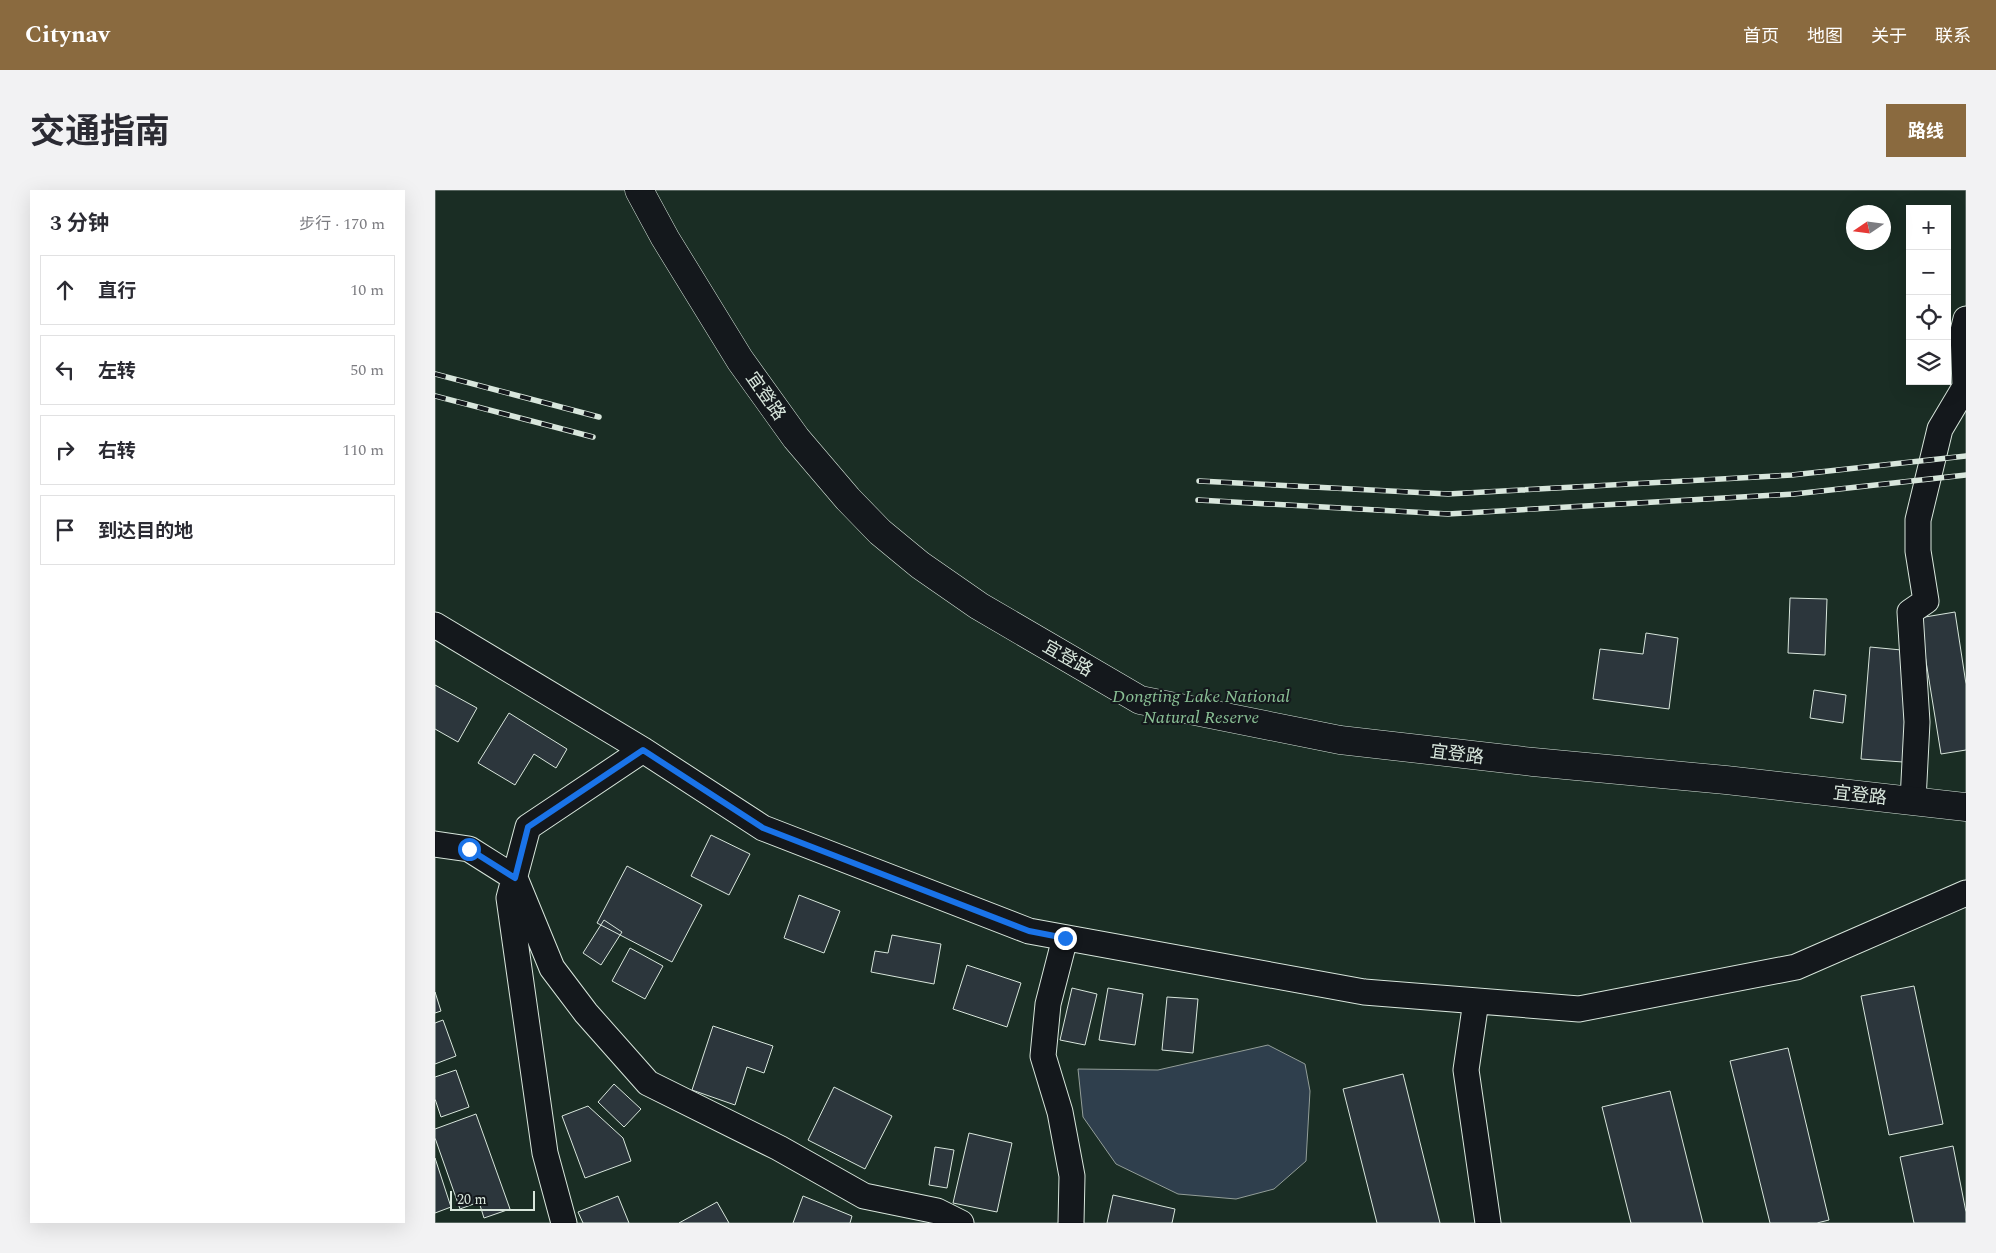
<!DOCTYPE html>
<html lang="zh">
<head>
<meta charset="utf-8">
<style>
	:root { --surface:#fff; --page:#f2f2f3; --text:#2b2b33; --muted:#7c7c81; --line:#e1e1e2; --accent:#8a6a3f }
	body { margin:0; font-family:Spectral,"Noto Sans SC",serif; background:var(--page); color:var(--text) }
	.controls { position:absolute; right:15px; top:15px; display:grid; overflow:hidden; border-radius:0px; box-shadow:0 5px 20px #0002 }
	.controls button { width:45px; height:45px; display:grid; place-items:center; padding:0; border:0; border-bottom:1px solid var(--line); background:var(--surface); color:var(--text); font:25px sans-serif }
	.compass { position:absolute; left:1411px; top:15px; width:45px; height:45px; border-radius:50%; background:var(--surface); box-shadow:0 5px 20px #0002; rotate:257deg }
	.scale { position:absolute; left:15px; bottom:12px; width:85px; box-sizing:border-box; padding-left:5px; border:2px solid #d8e6dc; border-top:0; font-size:14px; line-height:18px; white-space:nowrap; color:#d8e6dc; -webkit-text-stroke:4px #14181c; paint-order:stroke }
	.stop { position:absolute; width:15px; height:15px; margin:-11px; border:4px solid #1a73e8; border-radius:50%; background:#fff }
	.stop.end { background:#1a73e8; border-color:#fff; box-shadow:0 1px 5px #0008 }
	.list { margin:0; padding:0; list-style:none }
	h2 { display:flex; justify-content:space-between; align-items:center; height:65px; margin:0; padding:0 20px; font-size:21px }
	h2 small { font-size:16px; font-weight:400; color:var(--muted) }
	.list li { display:grid; grid-template-columns:32px 1fr auto; gap:15px; align-items:center; box-sizing:border-box; height:70px; margin:0 10px 10px; padding:0 10px; border:1px solid var(--line); border-radius:0px }
	.list b { display:block; font-size:19px; white-space:nowrap }
	.list em { font-size:16px; font-style:normal; color:var(--muted) }
	.icon { flex:none; width:28px; height:28px; fill:none; stroke:currentColor; stroke-width:2; stroke-linecap:round; stroke-linejoin:round }
	.map { position:relative; flex:none; width:1531px; height:1033px; overflow:hidden; border-radius:0px }
	header { display:flex; align-items:center; gap:30px; box-sizing:border-box; height:70px; padding:0 25px; background:var(--accent); color:#fff }
	header strong { font-size:24px }
	nav { display:flex; gap:28px; margin-inline-start:auto; font-size:18px }
	.intro { display:flex; align-items:center; justify-content:space-between; box-sizing:border-box; height:120px; padding:0 30px }
	h1 { margin:0; font-size:35px }
	.button { padding:12px 22px; border-radius:0px; background:var(--accent); color:#fff; font-size:18px; font-weight:700 }
	main { display:flex; gap:30px; padding:0 30px }
	aside { flex:1; background:var(--surface); border-radius:0px; box-shadow:0 5px 20px #0002 }
	.map>svg:first-child { display:block }
	.green { fill:#1a2d24; stroke:#939e99; fill-rule:evenodd }
	.water { fill:#2f3f4d; stroke:#939e99 }
	.building { fill:#2c363c; stroke:#d8e6dc }
	.lines { fill:none; stroke-linecap:round; stroke-linejoin:round }
	.street-casing { stroke:#d8e6dc; stroke-width:27 }
	.secondary-casing { stroke:#d8e6dc; stroke-width:29 }
	.street { stroke:#14181c; stroke-width:25 }
	.secondary { stroke:#14181c; stroke-width:28 }
	.rail-casing { stroke:#d8e6dc; stroke-width:5.5 }
	.rail { stroke:#14181c; stroke-width:4; stroke-dasharray:11; stroke-linecap:butt }
	.route { stroke:#1a73e8; stroke-width:6 }
	.labels { text-anchor:middle; stroke-width:4; stroke-linejoin:round; paint-order:stroke }
	.street-label { font-size:18px; fill:#d8e6dc; stroke:#14181c }
	.park-label { font-size:18px; font-style:italic; fill:#8ac095; stroke:#14181c }
</style>
</head>
<body>
<header>
<strong>Citynav</strong>
<nav><a>首页</a><a>地图</a><a>关于</a><a>联系</a></nav>
</header>
<div class="intro"><h1>交通指南</h1><a class="button">路线</a></div>
<main>
<aside>
<h2>3 分钟<small>步行 · 170 m</small></h2>
<ul class="list">
<li><svg class="icon" aria-label="ahead" viewBox="0 0 24 24"><path d="M12 20V5M6 11l6-6 6 6"/></svg><div><b>直行</b></div><em>10 m</em></li>
<li><svg class="icon" aria-label="left" viewBox="0 0 24 24"><path d="M17 20v-9H6M10 6l-5 5 5 5"/></svg><div><b>左转</b></div><em>50 m</em></li>
<li><svg class="icon" aria-label="right" viewBox="0 0 24 24"><path d="M7 20v-9h11M14 6l5 5-5 5"/></svg><div><b>右转</b></div><em>110 m</em></li>
<li><svg class="icon" aria-label="arrive" viewBox="0 0 24 24"><path d="M6 21V4h12l-3 4 3 4H6"/></svg><div><b>到达目的地</b></div></li>
</ul>
</aside>
<div class="map">
<svg width="1531" height="1033" viewBox="0 0 1531 1033">
	<rect width="100%" height="100%" fill="#14181c"/>
	<path class="green" d="M0 0H1531V1033H0ZM1475 19H1512V191H1475ZM1418 22H1448V52H1418Z"/>
	<path class="water" d="M833 855 870 874 875 901 871 971 839 999 801 1009 743 1004 681 974 648 927 643 879 723 880Z"/>
	<path class="building" d="M1355 408 1392 409 1390 465 1353 463Z
		M1520 422 1531 494V560L1506 564 1484 428Z
		M1211 443 1243 448 1234 519 1158 509 1165 459 1208 464Z
		M1435 457 1477 461 1468 572 1426 569Z
		M0 495 42 518 23 552 0 539Z
		M1379 500 1411 505 1408 533 1375 528Z
		M74 523 132 559 121 578 99 564 80 595 43 573Z
		M276 645 315 664 294 705 256 686Z
		M192 676 267 715 237 772 162 733Z
		M364 705 405 721 389 763 349 748Z
		M169 730 187 742 166 775 148 763Z
		M457 745 506 754 499 794 436 782 440 761 453 763Z
		M195 758 228 776 210 809 177 791Z
		M532 775 586 793 572 837 518 819Z
		M1479 796 1508 934 1454 945 1426 806Z
		M637 798 662 804 650 855 625 850Z
		M673 798 708 804 700 855 664 850Z
		M0 802 6 821 0 823Z
		M732 807 763 809 758 863 727 860Z
		M8 830 21 866 0 874V833Z
		M278 836 338 856 329 883 312 877 300 915 257 900Z
		M1353 858 1394 1030 1382 1033H1335L1295 871Z
		M21 880 34 917 6 927 0 909V887Z
		M968 884 1005 1033H942L908 899Z
		M179 894 206 919 189 937 163 912Z
		M399 897 457 926 430 979 373 950Z
		M1235 901 1268 1033H1196L1167 917Z
		M153 916 188 948 196 971 150 988 127 926Z
		M41 924 75 1019 49 1028 44 1012 25 1019 0 948V939Z
		M534 943 577 953 562 1022 518 1013Z
		M1518 956 1531 1022V1033H1479L1465 967Z
		M500 957 519 960 512 998 494 995Z
		M0 968 16 1017 0 1023Z
		M678 1005 740 1019 737 1033H672Z
		M183 1006 194 1033H148L143 1022Z
		M368 1006 417 1026 415 1033H358Z
		M282 1012 294 1033H244Z"/>
	<g class="lines">
		<g class="street-casing">
			<path id="street" d="M0 435 208 560 328 638 594 741 929 802 1144 819 1361 777 1531 703
				M1478 611 1482 532 1475 422 1491 411 1483 361V330L1505 239 1530 197 1528 141 1531 129
				M0 654 34 659 80 688 117 778 151 823 213 893 344 958 429 1006 502 1021 526 1033
				M630 748 613 814 608 866 625 922 637 986 636 1033
				M1041 811 1031 880 1053 1033
				M129 1033 110 963 74 708 93 637 208 560"/>
		</g>
		<g class="secondary-casing">
			<path id="secondary" d="M204 0 230 48 305 170 361 248 413 309 445 342 485 375 544 416 705 510 905 550 1098 572 1291 590 1531 617"/>
		</g>
		<use href="#street" class="street"/>
		<use href="#secondary" class="secondary"/>
		<g class="rail-casing">
			<path id="rail" d="M0 184 164 227
				M0 206 158 247
				M764 291 1013 304 1357 285 1531 266
				M763 310 1013 324 1359 304 1531 285"/>
		</g>
		<use href="#rail" class="rail"/>
	</g>
	<g class="lines">
		<path class="route" d="M34 659 80 688 93 637 208 560 328 638 594 741 630 748"/>
	</g>
	<g class="labels">
		<g class="street-label">
			<text transform="translate(331 206) rotate(55)" y="6">宜登路</text>
			<text transform="translate(633 468) rotate(30)" y="6">宜登路</text>
			<text transform="translate(1022 564) rotate(7)" y="6">宜登路</text>
			<text transform="translate(1425 605) rotate(6)" y="6">宜登路</text>
		</g>
		<g class="park-label">
			<text x="766" y="512">Dongting Lake National<tspan x="766" dy="21">Natural Reserve</tspan></text>
		</g>
	</g>
</svg>
<div class="controls">
<button>+</button>
<button>−</button>
<button><svg class="icon" aria-label="locate" viewBox="0 0 24 24"><circle cx="12" cy="12" r="6"/><path d="M12 2v4M12 18v4M2 12h4M18 12h4"/></svg></button>
<button><svg class="icon" aria-label="layers" viewBox="0 0 24 24"><path d="M12 4l9 5-9 5-9-5zM3 14l9 5 9-5"/></svg></button>
</div>
<svg class="compass" viewBox="-18 -18 36 36"><path d="M0-13l5 13h-10z" fill="#e53935"/><path d="M0 13l5-13h-10z" fill="#7c7c81"/></svg>
<div class="scale">20 m</div>
<div class="stop" style="left:34px;top:659px"></div>
<div class="stop end" style="left:630px;top:748px"></div>
</div>
</main>
</body>
</html>
